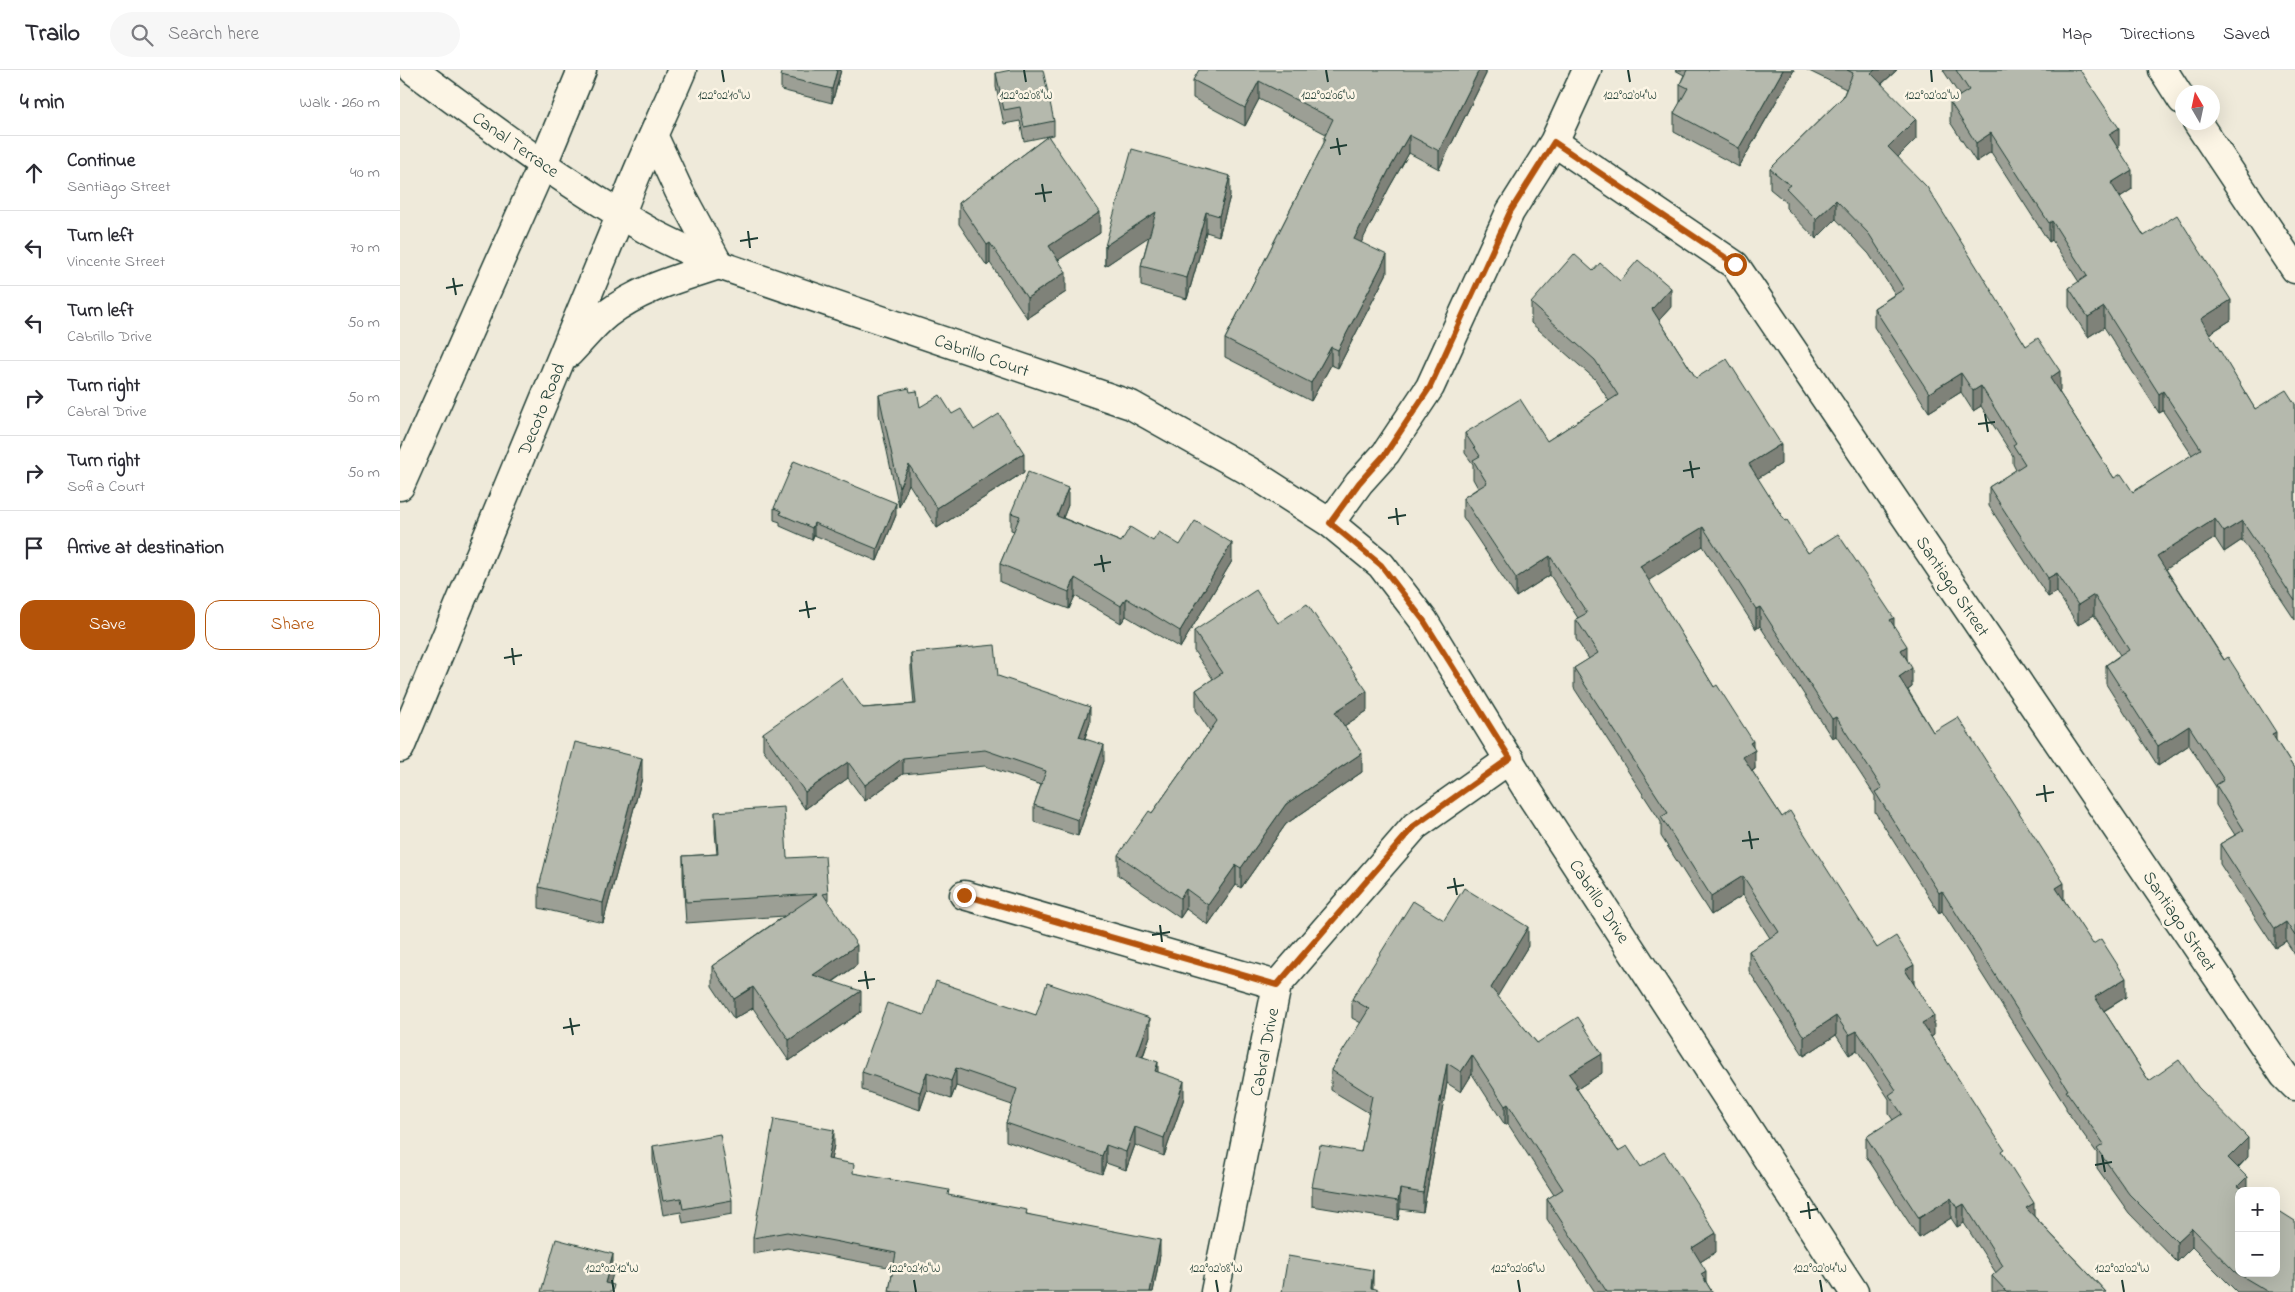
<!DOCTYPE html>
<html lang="en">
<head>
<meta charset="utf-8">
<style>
	:root { --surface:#fff; --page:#f7f7f7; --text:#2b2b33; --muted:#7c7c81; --line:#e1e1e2; --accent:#b45309 }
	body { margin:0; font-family:"Indie Flower",sans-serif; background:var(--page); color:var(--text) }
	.controls { position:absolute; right:15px; bottom:15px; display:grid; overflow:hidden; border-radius:10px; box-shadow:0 5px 20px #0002 }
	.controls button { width:45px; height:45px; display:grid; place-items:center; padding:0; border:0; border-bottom:1px solid var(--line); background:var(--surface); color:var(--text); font:25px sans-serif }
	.compass { position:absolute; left:1775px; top:15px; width:45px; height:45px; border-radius:50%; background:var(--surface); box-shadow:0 5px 20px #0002; rotate:351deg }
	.stop { position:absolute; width:15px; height:15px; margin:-11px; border:4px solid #b45309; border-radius:50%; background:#fff }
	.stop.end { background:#b45309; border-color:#fff; box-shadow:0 1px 5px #0008 }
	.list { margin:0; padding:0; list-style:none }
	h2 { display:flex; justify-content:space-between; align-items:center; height:65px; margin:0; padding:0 20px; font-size:21px }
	h2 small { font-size:16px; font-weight:400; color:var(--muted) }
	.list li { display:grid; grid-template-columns:32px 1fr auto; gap:15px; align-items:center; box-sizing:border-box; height:75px; padding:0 20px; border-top:1px solid var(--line) }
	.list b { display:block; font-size:19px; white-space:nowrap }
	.list p { margin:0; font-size:16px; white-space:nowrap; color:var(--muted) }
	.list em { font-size:16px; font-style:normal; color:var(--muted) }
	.actions { display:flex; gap:10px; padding:15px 20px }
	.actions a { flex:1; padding:11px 0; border:1px solid var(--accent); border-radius:15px; text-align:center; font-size:18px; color:var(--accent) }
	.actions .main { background:var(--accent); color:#fff }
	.icon { flex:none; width:28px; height:28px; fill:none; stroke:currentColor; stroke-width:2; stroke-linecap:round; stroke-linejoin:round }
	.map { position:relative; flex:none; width:1895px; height:1222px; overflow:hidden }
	header { display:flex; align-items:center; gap:30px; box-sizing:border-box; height:70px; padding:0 25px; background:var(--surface); border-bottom:1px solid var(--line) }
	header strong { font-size:24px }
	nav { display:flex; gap:28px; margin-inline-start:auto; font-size:18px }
	.search { width:350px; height:45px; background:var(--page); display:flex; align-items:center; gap:12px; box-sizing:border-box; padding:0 18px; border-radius:28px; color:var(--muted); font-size:19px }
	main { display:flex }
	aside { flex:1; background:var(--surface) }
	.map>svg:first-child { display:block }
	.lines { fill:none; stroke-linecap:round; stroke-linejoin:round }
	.minor-casing { stroke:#1f3d34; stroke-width:31 }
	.primary-casing { stroke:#1f3d34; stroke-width:31 }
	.minor { stroke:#fcf5e5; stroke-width:28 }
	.primary { stroke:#fcf5e5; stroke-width:28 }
	.wall { fill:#9c9f95; stroke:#1f3d34 }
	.shaded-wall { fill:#7f8279; stroke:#1f3d34 }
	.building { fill:#b5b9ad; stroke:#1f3d34 }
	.route { stroke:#b45309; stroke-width:6 }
	.ticks { fill:none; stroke:#1f3d34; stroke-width:2 }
	.labels { text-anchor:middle; stroke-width:5; stroke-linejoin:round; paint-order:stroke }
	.street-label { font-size:18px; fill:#1f3d34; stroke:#fcf5e5 }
	.ticks-label { font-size:12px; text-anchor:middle; fill:#1f3d34; stroke:#fcf5e5; stroke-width:5; stroke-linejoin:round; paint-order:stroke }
</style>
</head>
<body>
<header>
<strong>Trailo</strong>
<div class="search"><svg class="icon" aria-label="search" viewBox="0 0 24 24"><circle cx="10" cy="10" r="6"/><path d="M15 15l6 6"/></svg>Search here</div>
<nav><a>Map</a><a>Directions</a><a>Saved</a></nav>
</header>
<main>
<aside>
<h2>4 min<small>Walk · 260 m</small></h2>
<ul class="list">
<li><svg class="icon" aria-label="ahead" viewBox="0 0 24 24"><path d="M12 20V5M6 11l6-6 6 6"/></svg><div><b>Continue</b><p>Santiago Street</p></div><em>40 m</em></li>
<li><svg class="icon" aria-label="left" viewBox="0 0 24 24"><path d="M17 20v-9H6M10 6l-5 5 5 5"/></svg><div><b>Turn left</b><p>Vincente Street</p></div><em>70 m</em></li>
<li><svg class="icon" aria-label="left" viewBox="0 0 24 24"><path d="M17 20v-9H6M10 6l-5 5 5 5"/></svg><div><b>Turn left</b><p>Cabrillo Drive</p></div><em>50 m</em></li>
<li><svg class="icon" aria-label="right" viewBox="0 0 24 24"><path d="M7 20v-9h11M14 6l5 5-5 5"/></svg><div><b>Turn right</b><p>Cabral Drive</p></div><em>50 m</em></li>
<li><svg class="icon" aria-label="right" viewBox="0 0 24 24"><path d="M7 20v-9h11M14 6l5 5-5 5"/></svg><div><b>Turn right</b><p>Sofia Court</p></div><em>50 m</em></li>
<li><svg class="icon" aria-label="arrive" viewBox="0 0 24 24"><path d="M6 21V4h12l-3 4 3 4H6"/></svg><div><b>Arrive at destination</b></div></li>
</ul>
<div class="actions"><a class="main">Save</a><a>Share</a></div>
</aside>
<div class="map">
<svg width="1895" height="1222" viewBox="0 0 1895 1222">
	<rect width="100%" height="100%" fill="#efeada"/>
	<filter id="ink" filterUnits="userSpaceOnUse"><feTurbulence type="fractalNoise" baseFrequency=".02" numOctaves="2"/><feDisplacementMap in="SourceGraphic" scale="10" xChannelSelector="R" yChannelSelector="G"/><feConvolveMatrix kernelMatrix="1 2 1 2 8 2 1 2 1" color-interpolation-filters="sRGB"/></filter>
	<g filter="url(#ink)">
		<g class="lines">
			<g class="minor-casing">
				<path id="minor" d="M13 0C89 56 165 114 247 160 270 173 295 183 319 195L731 335 849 401 930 453 981 495 1024 551 1128 721 1454 1222
					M1763 0 1782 30
					M1797 52 1895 199
					M1154 72 1335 195 1884 1005 1895 1016
					M930 453 959 413 986 383 1030 317 1110 142 1154 72 1187 0
					M564 825 877 915
					M815 1222 877 915 1015 756 1110 689"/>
			</g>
			<g class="primary-casing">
				<path id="primary" d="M169 283C182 270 193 255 207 244 241 218 280 208 319 195L279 121 254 67
					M0 416 143 94 182 0
					M0 678 221 144C238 95 262 48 282 0"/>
			</g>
			<use href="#minor" class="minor"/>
			<use href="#primary" class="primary"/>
		</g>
		<path class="wall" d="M441 0 432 33 381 20V6Z
			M1086 0V4L1039 99 1009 83 989 118 961 172 987 203 938 298 931 295 911 331 825 287V269L924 73V68L926 64 859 29 845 56 793 28V10Z
			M1275 0H1394L1339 97 1274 62V43L1280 33V14L1284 5Z
			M1407 0H1497L1482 14 1516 69 1498 87 1626 276 1660 321 1659 322 1714 408 1733 422 1792 385 1763 341 1759 343 1704 257 1688 267 1669 237V218L1679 212 1652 170 1649 172 1591 82 1576 92 1550 52V32L1560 26 1543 0H1680L1719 78H1718L1732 119 1720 127 1744 166 1831 250 1809 264 1855 339 1895 334V550L1842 470 1824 482 1815 468 1766 499 1895 700V885L1886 871 1875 878 1820 794V774L1835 765 1816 735V717L1789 675 1758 696 1706 614V595L1720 585 1694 545 1678 555 1657 522 1648 527 1589 436V417L1616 400 1613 394V386L1581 336 1573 341 1561 322 1529 342 1474 257V238L1495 224 1469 184 1436 149 1416 169 1386 138V132L1370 119V99L1443 27 1446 19Z
			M596 3 654 51V65L648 66 700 163 658 190 666 222 627 248 590 193 587 196 559 154V133L648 66 624 71 620 51 604 54 596 17Z
			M830 126 819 166 806 162 787 229 741 216V196L749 166 705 196V176Z
			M1193 201 1220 211 1271 237 1259 250 1296 308 1381 394 1357 408 1385 451 1408 483 1494 556 1507 589 1512 617 1508 620 1533 662 1664 830 1726 927 1704 941 1749 1011 1848 1087 1838 1098 1847 1121H1839L1895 1222H1837L1792 1177 1777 1192 1729 1143 1697 1098V1083L1666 1040V1037L1542 841 1539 843 1475 742V726L1436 666 1432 668 1360 556 1356 559 1303 476 1248 510 1314 617 1353 677 1355 699 1352 701 1382 747 1477 878 1514 914 1534 965 1531 967 1604 1086 1634 1146 1706 1222H1592V1206L1596 1203 1564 1153 1557 1157 1551 1148 1519 1168 1466 1086V1067L1493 1050 1489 1044V1029L1457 980 1449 985 1436 965 1404 986 1349 901V881L1370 868 1343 825 1311 845 1261 766V752L1174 618V598L1189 589 1176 569V549L1178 548 1150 505 1116 527 1063 447V428L1078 418 1073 409V394L1065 383V363L1147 371 1209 331 1195 309 1131 253V233Z
			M510 322 520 337 552 344 574 360 624 402 537 458 509 414 499 437 479 344V325Z
			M668 435 663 448 721 472 753 471 780 475 832 491 780 578 726 546 721 553 675 526 669 539 600 512V494L614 461 611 460V443Z
			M374 438 496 445 477 491 414 465 412 470 380 456V452L374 450Z
			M878 553 967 641 944 656 962 702 886 754 841 818 836 815 808 855 786 839 780 848 718 805V785L752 743 810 661 796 640V620L813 609 794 581V561Z
			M511 583 598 606 690 653 685 668 704 691 678 766 634 752V735L641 715 585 696 503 704 465 731 448 708 405 739 363 679V663L463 638 514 634 511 600Z
			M242 708 203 853 139 838V817Z
			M315 742 387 788 428 823V832L457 895 433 912 461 942 389 991 353 938 334 949 312 916V896L384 846 286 853 283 807V786L317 784 315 762Z
			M1044 850 1128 876 1097 926 1137 973 1202 1003 1177 1019 1218 1081 1241 1097 1316 1182 1300 1192 1306 1212 1312 1222H1195L1147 1149V1129L1154 1125 1108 1054 1105 1055 1072 1004 1061 1022 1047 1013 1023 1142 1000 1139 998 1150 912 1136V1117L961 1082 969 1043 931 1020V1000L961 953 952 948V929Z
			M524 945H636L750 966 743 987 784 1028 764 1086 735 1075 726 1100 706 1093 702 1104 606 1071V1053L612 1035 556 1016 551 1029 527 1020 520 1040 462 1020V1002Z
			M434 1075 431 1090 454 1104 627 1144 760 1185 753 1222H489L493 1198 387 1178 353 1184V1168Z
			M253 1076 332 1130V1144L283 1153 281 1142 263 1145 253 1090Z"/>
		<path class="shaded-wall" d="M437 0H441L432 33V19Z
			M1079 0H1086V4L1039 99V81Z
			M1383 0H1394L1339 97V78Z
			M1475 0H1497L1471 23V3Z
			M859 11V29L845 56V38Z
			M1516 49V69L1488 97V77Z
			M1719 58V78L1709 84V64Z
			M1591 63V82L1576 92V73Z
			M1009 65V83L989 118 954 187V169L989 100Z
			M1732 100V119L1711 133V113Z
			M830 106V126L819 166V146Z
			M1436 130V149L1416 169V149Z
			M700 142V163L649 196V176Z
			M756 142V162L705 196V176Z
			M806 142V162L787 229V208Z
			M1652 151V170L1649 172V153Z
			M590 173V193L587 196V175Z
			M987 185V203L938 298V280Z
			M666 202V222L627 248V228Z
			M1271 218V237L1252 258V239Z
			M1831 230V250L1801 269V249Z
			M1704 237V257L1688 267V247Z
			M931 277V295L911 331V313Z
			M1660 301V321L1650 327V308Z
			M1561 303V322L1529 342V323Z
			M1581 316V336L1573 341V321Z
			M1763 321V341L1759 343V324Z
			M1381 374V394L1349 414V394Z
			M624 383V402L537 458V438Z
			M509 395V414L499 437V418Z
			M668 418V435L657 463V446Z
			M496 433V445L477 491V479Z
			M1815 449V468L1757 505V486Z
			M1842 451V470L1824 482V462Z
			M414 453V465L412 470V458Z
			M1303 457V476L1240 516V496Z
			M832 473V491L780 578V561Z
			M1150 486V505L1116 527V508Z
			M1657 503V522L1648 527V508Z
			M675 508V526L669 539V522Z
			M1694 525V545L1678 555V535Z
			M726 528V546L721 553V536Z
			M1360 537V556L1356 559V539Z
			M1494 548V567L1490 550Z
			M1507 576V596L1501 580Z
			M1512 598V617L1499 626V607Z
			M967 621V641L935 662V642Z
			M690 637V653L679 683V667Z
			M1436 647V666L1432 668V649Z
			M1789 656V675L1758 696V676Z
			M1876 662V681L1872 664Z
			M1353 671V681L1355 680V699L1343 706V687L1350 673Z
			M704 675V691L678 766V750Z
			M962 683V702L886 754 841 818V798L886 734Z
			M242 688V708L203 853V833Z
			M503 688V704L465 731V715Z
			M448 692V708L405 739V722Z
			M836 795V815L808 855V835Z
			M1343 806V825L1311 845V826Z
			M1664 813V832L1656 818Z
			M786 819V839L780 848V828Z
			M1542 821V841L1539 843V823Z
			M1886 852V871L1875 878V859Z
			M1128 857V876L1091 937V918Z
			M457 875V895L413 925V905Z
			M1514 895V914L1505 900Z
			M1726 908V927L1695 946V927Z
			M353 917V938L334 949V929Z
			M461 921V942L389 991V970Z
			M1436 946V965L1404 986V967Z
			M1534 946V965L1522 973V953Z
			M750 948V966L737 1002V985Z
			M1457 961V980L1449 985V965Z
			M1202 984V1003L1177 1019 1169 1004Z
			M1072 985V1004L1061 1022V1002Z
			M758 992V1010L755 1001Z
			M1047 993V1013L1023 1142V1123Z
			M556 998V1016L551 1029V1011Z
			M527 1002V1020L520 1040V1022Z
			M784 1011V1028L764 1086V1068Z
			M1108 1034V1054L1105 1055V1036Z
			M735 1057V1075L726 1100V1082Z
			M434 1060V1075L428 1105V1089Z
			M1848 1068V1087L1828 1107V1088Z
			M706 1075V1093L702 1104V1086Z
			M1847 1107V1121H1839L1838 1116Z
			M1000 1119V1139L998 1150V1131Z
			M1551 1128V1148L1519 1168V1148Z
			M1634 1133V1153L1626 1138Z
			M1564 1134V1153L1557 1157V1138Z
			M1792 1158V1177L1777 1192V1172Z
			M1316 1163V1182L1292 1197V1178Z
			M760 1170V1185L753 1222H750Z
			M213 1184V1204L208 1222 205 1213Z
			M973 1200V1219L971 1218Z
			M1306 1201V1220L1301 1204Z"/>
		<path class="building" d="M383 0H437L432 19 381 6Z
			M611 0H643L654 51 624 57 620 37 604 40 596 3Z
			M799 0H1079L1039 81 1009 65 989 100 954 169 987 185 938 280 931 277 911 313 825 269 926 69 924 68 933 49 859 11 845 38 793 10Z
			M1287 0H1383L1339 78 1274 43 1288 18 1280 14Z
			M1447 0H1475L1471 3 1516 49 1488 77 1527 117 1626 276 1638 268 1660 301 1650 308 1714 408 1721 404 1733 422 1801 379 1763 321 1759 324 1704 237 1688 247 1669 218 1687 206 1652 151 1649 153 1591 63 1576 73 1550 32 1569 20 1556 0H1680L1719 58 1709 64 1732 100 1711 113 1744 166 1777 145 1831 230 1801 249 1855 339 1886 320 1895 334V531L1842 451 1824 462 1815 449 1757 486 1824 590 1828 587 1876 662 1872 664 1895 700V866L1886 852 1875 859 1820 774 1844 760 1816 715 1824 710 1789 656 1758 676 1706 595 1729 580 1694 525 1678 535 1657 503 1648 508 1589 417 1625 394 1613 375 1616 373 1581 316 1573 321 1561 303 1529 323 1474 238 1504 219 1469 164 1436 130 1416 149 1386 118 1390 115 1370 99 1443 27 1453 3Z
			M648 66 700 142 649 176 666 202 627 228 590 173 587 175 559 133Z
			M732 79 830 106 819 146 806 142 787 208 741 196 756 142 705 176Z
			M1174 184 1193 201 1200 193 1220 211 1238 190 1271 218 1252 239 1296 308 1327 289 1381 374 1349 394 1385 451 1387 450 1408 483 1438 464 1494 548 1490 550 1507 576 1501 580 1512 598 1499 607 1533 662 1558 647 1664 813 1656 818 1693 874 1701 869 1726 908 1695 927 1749 1011 1779 990 1798 1017 1848 1068 1828 1088 1847 1107 1838 1116 1846 1121H1839V1203H1876V1139L1895 1151V1222H1869L1835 1202 1792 1158 1777 1172 1729 1124 1697 1079 1704 1074 1666 1021 1668 1020 1542 821 1539 823 1475 722 1482 718 1436 647 1432 649 1360 537 1356 539 1303 457 1240 496 1314 617 1317 615 1353 671 1350 673 1355 680 1343 687 1382 747 1390 741 1477 878 1496 866 1514 895 1505 900 1534 946 1522 953 1604 1079 1601 1081 1634 1133 1626 1138 1706 1222H1607L1592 1206 1603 1196 1564 1134 1557 1138 1551 1128 1519 1148 1466 1067 1502 1044 1489 1025 1496 1020 1457 961 1449 965 1436 946 1404 967 1349 881 1379 862 1343 806 1311 826 1261 747 1268 743 1174 598 1198 583 1176 549 1187 543 1150 486 1116 508 1063 428 1087 413 1073 390 1080 386 1065 363 1120 329 1147 371 1218 325 1195 290 1131 233Z
			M509 318 510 322 517 321 520 337 540 325 552 344 561 339 574 360 599 344 624 383 537 438 509 395 499 418 479 325Z
			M394 391 496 433 477 479 414 453 412 458 380 444 381 441 374 438Z
			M628 402 668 418 657 446 721 472 730 457 753 471 759 462 780 475 795 451 832 473 780 561 726 528 721 536 675 508 669 522 600 494 620 446 611 443Z
			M856 520 878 553 907 534 967 621 935 642 962 683 886 734 841 798 836 795 808 835 786 819 780 828 718 785 749 741 752 743 817 651 796 620 822 603 794 561Z
			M595 575 598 606 690 637 679 667 704 675 678 750 634 735 646 701 585 680 503 688 465 715 448 692 405 722 363 663 441 608 463 638 516 634 511 583Z
			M175 672 242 688 203 833 139 817Z
			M384 737 387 788 425 786 428 823 423 824 457 875 413 905 461 921 389 970 353 917 334 929 312 896 417 824 286 832 283 786 318 784 315 742Z
			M1064 818 1128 857 1091 918 1137 973 1178 947 1202 984 1169 1004 1177 1015 1175 1016 1218 1081 1227 1076 1241 1097 1264 1082 1316 1163 1292 1178 1306 1201 1301 1204 1312 1222H1207L1147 1129 1163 1119 1108 1034 1105 1036 1072 985 1061 1002 1047 993 1023 1123 1000 1119 998 1131 912 1117 920 1075 961 1082 972 1026 931 1000 969 939 952 929 1013 831 1044 850Z
			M536 911 636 945 647 913 750 948 737 985 758 992 755 1001 784 1011 764 1068 735 1057 726 1082 706 1075 702 1086 606 1053 617 1019 556 998 551 1011 527 1002 520 1022 462 1002 487 933 524 945Z
			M374 1049 434 1060 428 1089 454 1094 453 1103 549 1120 548 1125 627 1140 626 1144 760 1170 750 1222H494L489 1221 496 1183 387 1162 353 1168Z
			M320 1064 332 1130 283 1139 281 1128 263 1131 253 1076Z
			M156 1169 213 1184 205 1213 214 1215 212 1222H141Z
			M888 1186 973 1200 971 1218 976 1219 981 1222H882Z"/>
	</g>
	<g class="lines" filter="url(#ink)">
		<path class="route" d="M564 825 877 915 1014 756 1110 688 1024 551 981 495 930 453 959 413 986 383 1030 317 1110 142 1154 72 1335 194"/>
	</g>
	<path class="ticks" d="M322 0 324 12M624 0 626 12M926 0 928 12M1228 0 1230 12M1531 0 1532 12M937 68 940 85M930 78 947 75M642 114 645 132M635 124 652 122M348 161 350 178M340 171 358 168M53 208 56 225M46 218 63 215M1585 344 1588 362M1578 354 1595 352M1290 391 1293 408M1283 401 1300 398M996 438 998 455M988 448 1006 445M701 485 704 502M694 495 711 492M406 531 409 548M399 541 416 538M112 578 114 595M104 588 122 585M1644 715 1646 732M1636 725 1654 722M1349 761 1352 779M1342 771 1359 769M1054 808 1057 825M1047 818 1064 815M760 855 762 872M752 865 770 862M465 901 468 919M458 911 475 909M170 948 173 965M163 958 180 955M1702 1085 1705 1102M1695 1095 1712 1092M1408 1132 1410 1149M1400 1142 1418 1139M212 1210 214 1222M514 1210 516 1222M816 1210 818 1222M1118 1210 1120 1222M1420 1210 1422 1222M1722 1210 1724 1222"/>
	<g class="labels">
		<g class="street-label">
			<text transform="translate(116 74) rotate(35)" y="6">Canal Terrace</text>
			<text transform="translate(582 285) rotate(19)" y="6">Cabrillo Court</text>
			<text transform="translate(141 339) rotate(-68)" y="6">Decoto Road</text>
			<text transform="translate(1553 516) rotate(56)" y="6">Santiago Street</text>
			<text transform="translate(1200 831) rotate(57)" y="6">Cabrillo Drive</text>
			<text transform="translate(1780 851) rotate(56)" y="6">Santiago Street</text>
			<text transform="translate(864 982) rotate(-79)" y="6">Cabral Drive</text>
		</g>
	</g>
	<g class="ticks-label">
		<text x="324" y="29">122°02'10"W</text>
		<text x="928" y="29">122°02'06"W</text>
		<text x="1230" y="29">122°02'04"W</text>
		<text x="1532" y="29">122°02'02"W</text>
		<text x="626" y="29">122°02'08"W</text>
		<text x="212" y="1202">122°02'12"W</text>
		<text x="514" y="1202">122°02'10"W</text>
		<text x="816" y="1202">122°02'08"W</text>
		<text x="1118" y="1202">122°02'06"W</text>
		<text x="1420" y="1202">122°02'04"W</text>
		<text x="1722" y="1202">122°02'02"W</text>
	</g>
</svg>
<div class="controls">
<button>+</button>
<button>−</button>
</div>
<svg class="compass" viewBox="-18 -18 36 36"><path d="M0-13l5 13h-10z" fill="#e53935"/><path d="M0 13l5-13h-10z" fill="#7c7c81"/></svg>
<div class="stop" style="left:1335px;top:194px"></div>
<div class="stop end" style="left:564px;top:825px"></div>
</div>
</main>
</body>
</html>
